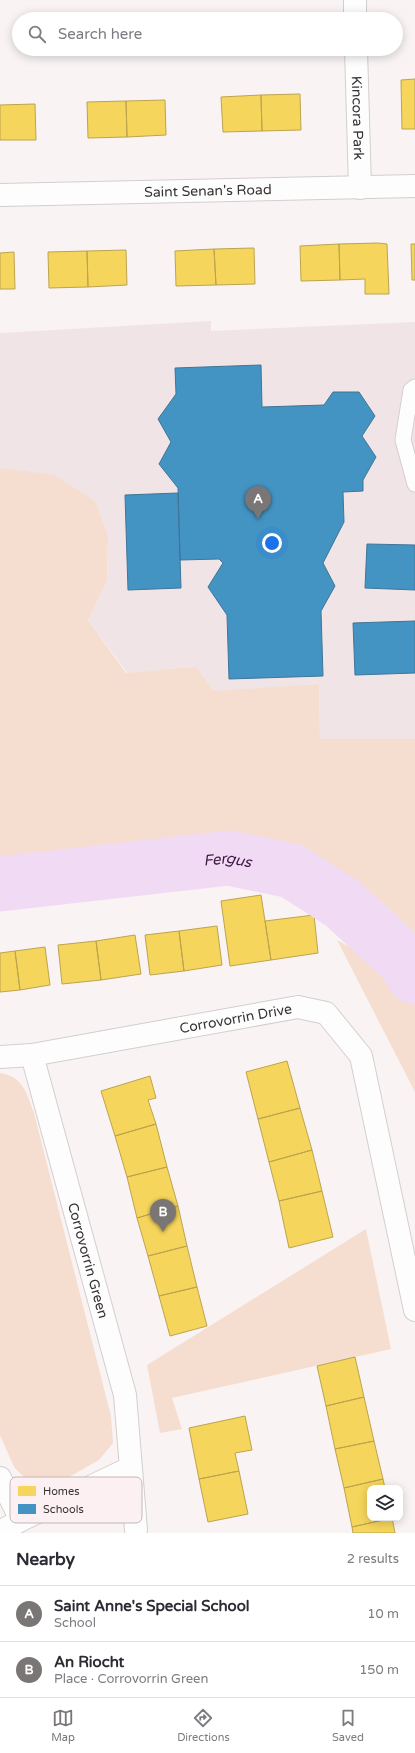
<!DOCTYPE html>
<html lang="en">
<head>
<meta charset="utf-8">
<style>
	:root { --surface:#fff; --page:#f7f7f7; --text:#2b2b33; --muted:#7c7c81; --line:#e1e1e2; --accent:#7a7676 }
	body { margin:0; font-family:"Varela Round",sans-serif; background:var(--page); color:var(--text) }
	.controls { position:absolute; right:12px; bottom:12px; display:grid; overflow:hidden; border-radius:8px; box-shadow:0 2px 10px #0003 }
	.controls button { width:36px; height:36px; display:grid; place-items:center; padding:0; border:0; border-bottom:1px solid var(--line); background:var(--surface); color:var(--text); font:20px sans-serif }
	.you { position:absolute; left:272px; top:543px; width:14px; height:14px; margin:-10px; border:3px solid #fff; border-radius:50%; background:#1a73e8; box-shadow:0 0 0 6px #1a73e833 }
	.badge { display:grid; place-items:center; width:26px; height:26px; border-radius:50%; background:var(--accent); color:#fff; font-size:13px; font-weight:700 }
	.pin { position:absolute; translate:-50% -33px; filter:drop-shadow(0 1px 2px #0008) }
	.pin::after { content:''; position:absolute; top:21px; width:14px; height:12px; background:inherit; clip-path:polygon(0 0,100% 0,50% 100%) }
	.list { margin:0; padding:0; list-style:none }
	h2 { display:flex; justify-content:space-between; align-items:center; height:52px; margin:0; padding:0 16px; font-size:17px }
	h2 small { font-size:13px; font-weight:400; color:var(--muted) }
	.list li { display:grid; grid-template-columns:26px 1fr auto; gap:12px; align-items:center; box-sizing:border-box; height:56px; padding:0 16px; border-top:1px solid var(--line) }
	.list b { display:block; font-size:15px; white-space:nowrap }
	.list p { margin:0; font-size:13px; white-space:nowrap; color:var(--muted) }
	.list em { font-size:13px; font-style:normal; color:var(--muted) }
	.icon { flex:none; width:22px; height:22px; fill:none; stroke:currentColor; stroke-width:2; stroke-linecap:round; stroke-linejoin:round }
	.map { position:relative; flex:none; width:415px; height:1533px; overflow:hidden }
	.search { position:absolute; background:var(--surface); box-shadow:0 2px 10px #0003; left:12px; right:12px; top:12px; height:44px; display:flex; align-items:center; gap:10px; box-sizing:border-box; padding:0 14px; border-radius:22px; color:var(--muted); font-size:15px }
	.sheet { height:164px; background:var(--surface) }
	nav { display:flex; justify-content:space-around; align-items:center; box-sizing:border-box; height:56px; border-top:1px solid var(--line); background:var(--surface); font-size:11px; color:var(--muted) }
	nav a { display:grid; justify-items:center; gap:2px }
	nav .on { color:var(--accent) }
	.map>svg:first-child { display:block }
	.built { fill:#f1e4e6 }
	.green { fill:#f5ded0 }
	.homes { fill:#f6d55c; stroke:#bca44f }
	.schools { fill:#4393c3; stroke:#3f7698 }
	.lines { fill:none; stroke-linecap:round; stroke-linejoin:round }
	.river { stroke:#f1daf3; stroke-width:55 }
	.service-casing { stroke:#d3cecf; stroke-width:17 }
	.minor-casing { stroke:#d3cecf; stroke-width:24 }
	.service { stroke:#fefdfd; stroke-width:15 }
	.minor { stroke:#fefdfd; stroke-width:22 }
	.labels { text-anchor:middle; stroke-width:4; stroke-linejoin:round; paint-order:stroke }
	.street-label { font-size:14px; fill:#363232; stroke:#fcf0f2 }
	.water-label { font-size:15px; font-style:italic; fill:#3d1743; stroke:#fcf0f2 }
	.key { fill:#fcf0f2; stroke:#c1b7b8; stroke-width:1 }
	.key-label { font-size:11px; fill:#363232 }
</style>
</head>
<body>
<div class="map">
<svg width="415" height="1533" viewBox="0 0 415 1533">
	<rect width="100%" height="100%" fill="#f9f3f4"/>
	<path class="built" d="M211 321V331L415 322V739H320L319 684 215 692 196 668 128 674 88 620 107 581 108 537 4 468 0 469V333Z"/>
	<path class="green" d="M4 468 54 475 95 501 108 537 107 581 88 620 126 673 196 667 214 691 319 684 320 739H415V1092L337 940 396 973 253 873 0 900V469Z
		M0 1073C23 1076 27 1094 34 1113L111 1416 113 1443 99 1460 57 1484 41 1483 26 1479 14 1467 0 1435Z
		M366 1229 391 1349 172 1398 182 1429 160 1433 147 1365Z"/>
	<path class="homes" d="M415 79V129H402L401 80Z
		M300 94 301 130 262 131 261 95Z
		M261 95 262 131 223 132 221 97Z
		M165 100 166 135 127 137 126 101Z
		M126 101 127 137 88 138 87 102Z
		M35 104 36 140H0V105Z
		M378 243 387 244 389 294H365V279L340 280 339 244Z
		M339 244 340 280 301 281 300 246Z
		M411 244H415V280H412Z
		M254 248 255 284 216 285 214 249Z
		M214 249 216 285 176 286 175 251Z
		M126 250 127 285 88 287 87 251Z
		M87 251 88 287 49 288 48 252Z
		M14 252 15 289H0V253Z
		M261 895 271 960 230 966 221 901Z
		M314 915 318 953 271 960 265 921Z
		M217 926 222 965 184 971 179 931Z
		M179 931 184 971 150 975 145 935Z
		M135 935 141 974 101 980 96 941Z
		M96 941 101 980 62 984 58 945Z
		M45 947 50 985 20 990 15 951Z
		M15 951 20 990 0 992V953Z
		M287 1061 300 1108 258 1119 246 1072Z
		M150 1076 156 1098 148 1100 156 1124 115 1136 101 1091Z
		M300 1108 312 1150 269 1162 258 1119Z
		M156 1124 167 1167 127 1177 115 1136Z
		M312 1150 322 1191 279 1201 269 1162Z
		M167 1167 178 1206 137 1218 127 1177Z
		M322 1191 333 1237 289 1248 279 1201Z
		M178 1206 187 1246 148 1256 137 1218Z
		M187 1246 197 1287 159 1296 148 1256Z
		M197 1287 207 1326 170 1336 159 1296Z
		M355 1357 364 1397 326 1406 317 1366Z
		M364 1397 374 1441 335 1449 326 1406Z
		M245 1416 252 1450 235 1453 239 1471 199 1479 189 1428Z
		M374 1441 383 1479 344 1488 335 1449Z
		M239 1471 248 1514 208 1522 199 1479Z
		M383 1479 385 1488H370V1518H392L352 1527 344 1488Z
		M392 1518 395 1533H353L352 1527Z"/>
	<path class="schools" d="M261 365 262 407 324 405 333 392H359L375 416 362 436 376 457 363 480V491L343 492 344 522 323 563 335 586 321 611 323 676 229 679 227 615 208 587 223 563 219 559 180 560 178 488 159 464 171 442 158 419 176 394 175 368Z
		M178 493 181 588 128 590 125 495Z
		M367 544 415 545V590L365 588Z
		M415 621V673L355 675 353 623Z"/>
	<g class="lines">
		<path class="river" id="s1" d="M0 884 229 858 292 871 343 904 404 960 415 977"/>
		<g class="service-casing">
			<path id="service" d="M415 387 411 390 403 440 415 484"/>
		</g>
		<g class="minor-casing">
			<g id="minor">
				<path d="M355 0V19"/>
				<path id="s2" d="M356 49 360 188"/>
				<path id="s3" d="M0 195 415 186"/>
				<path id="s4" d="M32 1055 125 1395 136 1530"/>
				<path id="s5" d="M0 1057 32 1055 298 1007 326 1013 361 1056 415 1310"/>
				<path d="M0 1478 21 1520 130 1468"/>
				<path d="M0 1532 21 1520"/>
			</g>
		</g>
		<use href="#service" class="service"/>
		<use href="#minor" class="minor"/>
	</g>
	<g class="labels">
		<g class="street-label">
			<text dy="5" stroke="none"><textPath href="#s2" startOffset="69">Kincora Park</textPath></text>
			<text dy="5" stroke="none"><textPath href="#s3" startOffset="208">Saint Senan's Road</textPath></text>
			<text dy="5" stroke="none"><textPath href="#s5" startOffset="239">Corrovorrin Drive</textPath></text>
			<text dy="5" stroke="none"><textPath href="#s4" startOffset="213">Corrovorrin Green</textPath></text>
		</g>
		<g class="water-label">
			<text dy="5" stroke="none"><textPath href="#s1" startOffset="229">Fergus</textPath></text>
		</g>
	</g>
	<rect x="10" y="1477" width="132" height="46" rx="6" class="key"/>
	<rect x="18" y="1486" width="18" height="10" fill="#f6d55c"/>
	<rect x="18" y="1504" width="18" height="10" fill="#4393c3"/>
	<g class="key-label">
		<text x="43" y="1495">Homes</text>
		<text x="43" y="1513">Schools</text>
	</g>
</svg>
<div class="controls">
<button><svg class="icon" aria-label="layers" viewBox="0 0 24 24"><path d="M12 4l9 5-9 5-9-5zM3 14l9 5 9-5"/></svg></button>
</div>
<div class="you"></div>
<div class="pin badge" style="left:258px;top:519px">A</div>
<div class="pin badge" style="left:163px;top:1232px">B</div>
<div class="search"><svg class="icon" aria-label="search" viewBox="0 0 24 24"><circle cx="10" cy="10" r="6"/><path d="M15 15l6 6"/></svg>Search here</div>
</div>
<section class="sheet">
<h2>Nearby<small>2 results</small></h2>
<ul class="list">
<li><span class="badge">A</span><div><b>Saint Anne's Special School</b><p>School</p></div><em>10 m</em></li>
<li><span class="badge">B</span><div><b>An Riocht</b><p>Place · Corrovorrin Green</p></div><em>150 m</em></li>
</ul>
</section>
<nav>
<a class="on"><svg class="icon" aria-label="map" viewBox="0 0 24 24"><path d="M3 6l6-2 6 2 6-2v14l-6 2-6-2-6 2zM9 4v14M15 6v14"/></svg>Map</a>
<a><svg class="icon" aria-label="directions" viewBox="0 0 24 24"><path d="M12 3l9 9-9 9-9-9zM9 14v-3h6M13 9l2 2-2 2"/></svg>Directions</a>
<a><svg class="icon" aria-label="saved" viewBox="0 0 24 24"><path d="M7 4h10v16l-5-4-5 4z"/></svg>Saved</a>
</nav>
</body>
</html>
